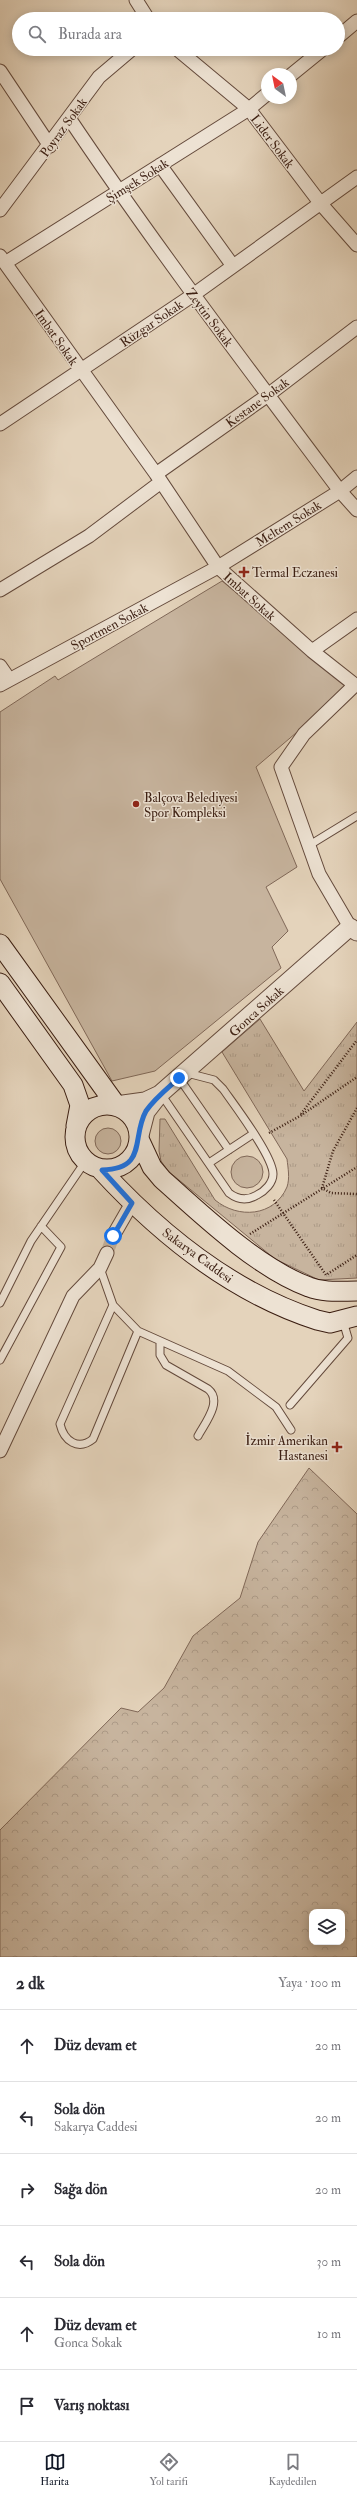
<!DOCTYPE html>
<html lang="tr">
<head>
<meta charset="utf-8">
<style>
	:root { --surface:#fff; --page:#f2f2f3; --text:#2b2b33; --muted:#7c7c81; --line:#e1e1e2; --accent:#111827 }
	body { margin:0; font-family:"IM FELL Double Pica",serif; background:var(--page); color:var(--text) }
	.controls { position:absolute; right:12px; bottom:12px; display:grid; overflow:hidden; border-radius:8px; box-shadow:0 2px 10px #0003 }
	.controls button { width:36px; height:36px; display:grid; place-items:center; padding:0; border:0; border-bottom:1px solid var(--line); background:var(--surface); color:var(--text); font:20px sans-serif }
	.compass { position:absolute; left:261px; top:68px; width:36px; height:36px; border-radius:50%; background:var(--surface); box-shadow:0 2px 10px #0003; rotate:327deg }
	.stop { position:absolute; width:12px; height:12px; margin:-9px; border:3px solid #1a73e8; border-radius:50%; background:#fff }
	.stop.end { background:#1a73e8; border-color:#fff; box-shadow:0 1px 4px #0008 }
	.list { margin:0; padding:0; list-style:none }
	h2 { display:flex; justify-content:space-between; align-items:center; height:52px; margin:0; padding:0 16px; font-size:17px }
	h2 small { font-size:13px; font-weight:400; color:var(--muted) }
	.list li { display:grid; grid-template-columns:26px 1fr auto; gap:12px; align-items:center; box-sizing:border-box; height:72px; padding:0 16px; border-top:1px solid var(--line) }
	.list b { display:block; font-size:15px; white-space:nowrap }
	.list p { margin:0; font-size:13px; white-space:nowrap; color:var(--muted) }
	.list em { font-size:13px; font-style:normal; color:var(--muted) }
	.icon { flex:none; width:22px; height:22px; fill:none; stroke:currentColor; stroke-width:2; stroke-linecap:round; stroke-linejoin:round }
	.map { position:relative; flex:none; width:357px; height:1957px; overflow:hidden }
	.search { position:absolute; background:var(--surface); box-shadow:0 2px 10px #0003; left:12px; right:12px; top:12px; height:44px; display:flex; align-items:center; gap:10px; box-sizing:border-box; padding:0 14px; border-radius:22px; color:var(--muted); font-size:15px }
	.sheet { height:484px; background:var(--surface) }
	nav { display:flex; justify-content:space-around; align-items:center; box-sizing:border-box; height:56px; border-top:1px solid var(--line); background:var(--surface); font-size:11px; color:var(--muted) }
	nav a { display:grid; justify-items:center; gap:2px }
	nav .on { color:var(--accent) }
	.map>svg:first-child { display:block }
	.grass { fill:#c7b49e; stroke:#806858 }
	.forest { fill:url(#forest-crowns); stroke:#806858; fill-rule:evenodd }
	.park { fill:url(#park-tufts); stroke:#806858 }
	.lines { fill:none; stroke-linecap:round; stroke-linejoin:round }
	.minor-tunnel { stroke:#c2af99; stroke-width:13; stroke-dasharray:13 6; stroke-linecap:butt }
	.service-casing { stroke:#644a3c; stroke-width:9 }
	.minor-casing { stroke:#644a3c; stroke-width:15 }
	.tertiary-casing { stroke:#644a3c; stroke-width:19 }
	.secondary-casing { stroke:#3a1d11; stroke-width:21 }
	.path { stroke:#3a1d11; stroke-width:2.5; stroke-dasharray:1 2; stroke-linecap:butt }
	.service { stroke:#ede2d3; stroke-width:7 }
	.minor { stroke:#ede2d3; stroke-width:13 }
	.tertiary { stroke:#ede2d3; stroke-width:17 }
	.secondary { stroke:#ede2d3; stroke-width:19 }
	.route { stroke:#1a73e8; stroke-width:5 }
	.poi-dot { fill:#8f2418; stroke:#ede2d3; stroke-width:1.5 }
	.labels { text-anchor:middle; stroke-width:3; stroke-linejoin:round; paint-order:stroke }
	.street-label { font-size:13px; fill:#3a1d11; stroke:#ede2d3 }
	.poi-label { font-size:13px; fill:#3a1d11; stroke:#ede2d3; text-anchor:start }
</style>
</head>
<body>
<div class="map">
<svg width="357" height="1957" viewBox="0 0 357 1957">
	<defs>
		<pattern id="forest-crowns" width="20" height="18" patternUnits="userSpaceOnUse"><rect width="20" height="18" fill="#c7b49e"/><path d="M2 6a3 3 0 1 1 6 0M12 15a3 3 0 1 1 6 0" fill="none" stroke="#ac9a87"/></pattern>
		<pattern id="park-tufts" width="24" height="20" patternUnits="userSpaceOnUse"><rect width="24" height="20" fill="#c7b49e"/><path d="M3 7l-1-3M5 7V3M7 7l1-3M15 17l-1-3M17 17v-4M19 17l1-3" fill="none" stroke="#ac9a87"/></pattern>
	</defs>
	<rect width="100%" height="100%" fill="#e4d3bb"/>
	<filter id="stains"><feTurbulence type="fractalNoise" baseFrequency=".005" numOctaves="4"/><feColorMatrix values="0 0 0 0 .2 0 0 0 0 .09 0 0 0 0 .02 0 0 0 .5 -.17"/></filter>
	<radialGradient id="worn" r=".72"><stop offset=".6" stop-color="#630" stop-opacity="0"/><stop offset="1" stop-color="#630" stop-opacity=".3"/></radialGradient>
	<path class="grass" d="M222 581 350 687 256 767 297 867 266 887 288 931 272 947 281 968 155 1071 112 1081 0 879V712L55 676 58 680Z
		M95 1141a13 13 0 1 1 26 0a13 13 0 1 1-26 0Z
		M231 1172a16 16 0 1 1 32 0a16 16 0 1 1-32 0Z"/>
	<path class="forest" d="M309 1468 357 1514V1957H0V1830L121 1708 138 1712 164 1688 193 1636 240 1598 258 1542ZM312 1912H342V1942H312Z"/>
	<path class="park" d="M260 1019 304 1091 357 1022V1278L319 1280 275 1259 168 1171 161 1161 159 1151 160 1119H165L215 1200C238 1219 274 1217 287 1187 290 1178 288 1168 287 1159L222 1052Z"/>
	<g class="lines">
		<path class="minor-tunnel" d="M107 1253 113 1236"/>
		<g class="service-casing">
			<path id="service" d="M308 846 357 816
				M179 1078 229 1150
				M161 1094 229 1193C238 1200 247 1201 257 1195 265 1191 273 1183 273 1174 273 1156 235 1106 223 1089L214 1080 187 1073
				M209 1163 253 1134
				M100 1268 113 1305 138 1331 228 1371 276 1407 291 1430
				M0 1303 31 1241 85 1162
				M113 1305 60 1424C64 1441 78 1451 93 1439L138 1331
				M160 1341V1355L166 1365 208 1389C223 1401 205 1423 198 1436
				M0 1360 61 1247 41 1226
				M290 1405 348 1338 343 1321"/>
		</g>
		<g class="minor-casing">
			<path id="minor" d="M136 0 148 19
				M338 37 357 21
				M177 49 249 109 321 204 357 245
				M0 71 50 146
				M291 75 323 49
				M69 118C155 246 248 368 340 491L357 510
				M160 165 233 266
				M0 210 99 77 132 49
				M0 256 156 474 218 567 312 651 355 685 304 734 281 767 319 874 350 927
				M5 263 249 109 267 94
				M0 424 193 295 357 177
				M156 474 268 395 357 327
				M0 590 89 536 161 482
				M312 651 357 619
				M0 666 9 679
				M0 685 218 567 340 491 357 477
				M113 1236 132 1203
				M0 1451 73 1296 100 1268 107 1253"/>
		</g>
		<g class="tertiary-casing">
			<path id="tertiary" d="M116 1105 145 1101 160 1094
				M139 1139 146 1112 160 1094 350 927 357 932"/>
		</g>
		<g class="secondary-casing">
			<path id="secondary" d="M0 944 116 1105
				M0 983 73 1085 80 1105 76 1126
				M75 1137a32 32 0 1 1 64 0a32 32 0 1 1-64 0Z
				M139 1139 152 1167 162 1179C202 1215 259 1269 309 1287 324 1293 341 1291 357 1291
				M101 1170C160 1234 233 1293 317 1320L330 1323 357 1316"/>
		</g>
		<path class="path" d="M357 1108 333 1151 322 1188 331 1193 357 1194
			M301 1114 357 1040
			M269 1133 300 1116 357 1077
			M274 1200 326 1275 357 1255
			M250 1234 357 1167"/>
		<use href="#service" class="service"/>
		<use href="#minor" class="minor"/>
		<use href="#tertiary" class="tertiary"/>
		<use href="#secondary" class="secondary"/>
	</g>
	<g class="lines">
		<path class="route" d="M113 1236 132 1203 102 1170C148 1169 131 1138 146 1111 155 1098 168 1088 179 1078"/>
	</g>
	<g class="poi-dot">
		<path d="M242 566h4v4h4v4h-4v4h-4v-4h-4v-4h4z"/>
		<circle cx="136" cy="804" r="4"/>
		<path d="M335 1441h4v4h4v4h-4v4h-4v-4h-4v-4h4z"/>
	</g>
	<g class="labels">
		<g class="street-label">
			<text transform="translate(63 127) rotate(-54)" y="5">Poyraz Sokak</text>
			<text transform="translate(273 141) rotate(53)" y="5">Lider Sokak</text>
			<text transform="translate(137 180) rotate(-32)" y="5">Şimşek Sokak</text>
			<text transform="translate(210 317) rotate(53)" y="5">Zeytin Sokak</text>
			<text transform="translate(151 323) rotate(-34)" y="5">Rüzgar Sokak</text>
			<text transform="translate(57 337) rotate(55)" y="5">Imbat Sokak</text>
			<text transform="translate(257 402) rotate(-36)" y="5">Kestane Sokak</text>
			<text transform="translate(288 523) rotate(-32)" y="5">Meltem Sokak</text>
			<text transform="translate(250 596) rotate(42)" y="5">Imbat Sokak</text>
			<text transform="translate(109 626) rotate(-28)" y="5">Sportmen Sokak</text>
			<text transform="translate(256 1011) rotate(-42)" y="5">Gonca Sokak</text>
			<text transform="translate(198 1255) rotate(36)" y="5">Sakarya Caddesi</text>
		</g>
		<g class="poi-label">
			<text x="252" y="577">Termal Eczanesi</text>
			<text x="144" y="802">Balçova Belediyesi<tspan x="144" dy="15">Spor Kompleksi</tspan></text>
			<text x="328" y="1445" text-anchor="end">İzmir Amerikan<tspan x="328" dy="15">Hastanesi</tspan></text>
		</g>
	</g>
	<rect width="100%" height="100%" filter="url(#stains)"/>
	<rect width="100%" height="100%" fill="url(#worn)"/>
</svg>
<div class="controls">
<button><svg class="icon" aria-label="layers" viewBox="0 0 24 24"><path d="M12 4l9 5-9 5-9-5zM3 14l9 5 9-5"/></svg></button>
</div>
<svg class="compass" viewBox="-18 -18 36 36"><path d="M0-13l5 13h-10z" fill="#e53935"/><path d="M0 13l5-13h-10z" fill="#7c7c81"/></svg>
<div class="stop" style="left:113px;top:1236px"></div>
<div class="stop end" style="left:179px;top:1078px"></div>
<div class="search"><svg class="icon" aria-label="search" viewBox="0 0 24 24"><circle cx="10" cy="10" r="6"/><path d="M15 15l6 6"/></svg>Burada ara</div>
</div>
<section class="sheet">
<h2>2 dk<small>Yaya · 100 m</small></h2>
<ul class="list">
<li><svg class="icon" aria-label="ahead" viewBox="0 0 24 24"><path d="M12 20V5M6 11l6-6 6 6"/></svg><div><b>Düz devam et</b></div><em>20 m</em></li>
<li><svg class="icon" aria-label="left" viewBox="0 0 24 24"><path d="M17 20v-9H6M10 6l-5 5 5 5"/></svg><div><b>Sola dön</b><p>Sakarya Caddesi</p></div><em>20 m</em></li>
<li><svg class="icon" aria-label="right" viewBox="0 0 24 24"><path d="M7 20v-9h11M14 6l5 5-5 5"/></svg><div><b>Sağa dön</b></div><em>20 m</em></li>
<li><svg class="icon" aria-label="left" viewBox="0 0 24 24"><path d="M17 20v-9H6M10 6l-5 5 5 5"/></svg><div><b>Sola dön</b></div><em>30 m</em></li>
<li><svg class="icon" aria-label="ahead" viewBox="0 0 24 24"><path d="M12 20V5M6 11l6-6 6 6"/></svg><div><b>Düz devam et</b><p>Gonca Sokak</p></div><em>10 m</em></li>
<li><svg class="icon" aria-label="arrive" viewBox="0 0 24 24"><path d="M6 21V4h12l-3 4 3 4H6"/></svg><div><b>Varış noktası</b></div></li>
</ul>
</section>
<nav>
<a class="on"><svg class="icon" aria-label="map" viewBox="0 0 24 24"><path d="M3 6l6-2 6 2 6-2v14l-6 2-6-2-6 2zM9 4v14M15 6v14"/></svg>Harita</a>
<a><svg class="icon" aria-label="directions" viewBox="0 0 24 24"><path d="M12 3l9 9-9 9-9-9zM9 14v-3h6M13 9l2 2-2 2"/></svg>Yol tarifi</a>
<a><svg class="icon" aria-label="saved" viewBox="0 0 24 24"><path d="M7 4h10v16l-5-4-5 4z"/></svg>Kaydedilen</a>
</nav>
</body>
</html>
